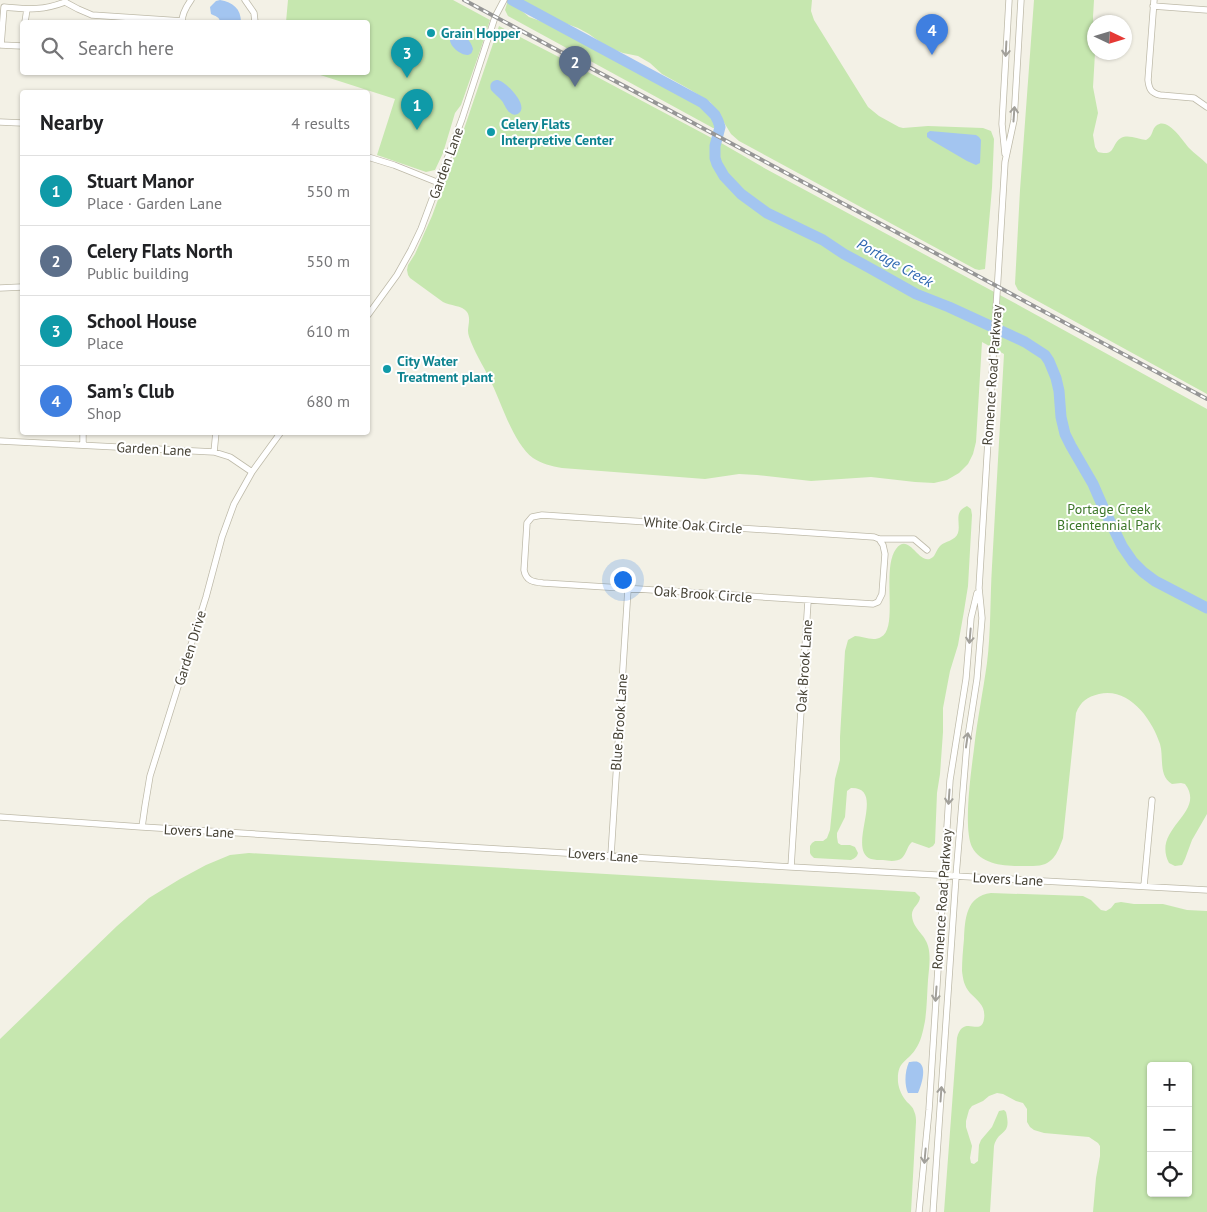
<!DOCTYPE html>
<html lang="en">
<head>
<meta charset="utf-8">
<style>
	:root { --surface:#fff; --page:#f2f2f2; --text:#202124; --muted:#757577; --line:#e0e0e0; --accent:#7c3aed }
	body { margin:0; font-family:"PT Sans",sans-serif; background:var(--page); color:var(--text) }
	.controls { position:absolute; right:15px; bottom:15px; display:grid; overflow:hidden; border-radius:5px; box-shadow:0 1px 4px #0004 }
	.controls button { width:45px; height:45px; display:grid; place-items:center; padding:0; border:0; border-bottom:1px solid var(--line); background:var(--surface); color:var(--text); font:25px sans-serif }
	.compass { position:absolute; left:1087px; top:15px; width:45px; height:45px; border-radius:50%; background:var(--surface); box-shadow:0 1px 4px #0004; rotate:94deg }
	.you { position:absolute; left:622px; top:579px; width:18px; height:18px; margin:-12px; border:4px solid #fff; border-radius:50%; background:#1a73e8; box-shadow:0 0 0 8px #1a73e833 }
	.badge { display:grid; place-items:center; width:32px; height:32px; border-radius:50%; background:var(--accent); color:#fff; font-size:16px; font-weight:700 }
	.pin { position:absolute; translate:-50% -41px; filter:drop-shadow(0 1px 2px #0008) }
	.pin::after { content:''; position:absolute; top:26px; width:18px; height:15px; background:inherit; clip-path:polygon(0 0,100% 0,50% 100%) }
	.list { margin:0; padding:0; list-style:none }
	h2 { display:flex; justify-content:space-between; align-items:center; height:65px; margin:0; padding:0 20px; font-size:21px }
	h2 small { font-size:16px; font-weight:400; color:var(--muted) }
	.list li { display:grid; grid-template-columns:32px 1fr auto; gap:15px; align-items:center; box-sizing:border-box; height:70px; padding:0 20px; border-top:1px solid var(--line) }
	.list b { display:block; font-size:19px; white-space:nowrap }
	.list p { margin:0; font-size:16px; white-space:nowrap; color:var(--muted) }
	.list em { font-size:16px; font-style:normal; color:var(--muted) }
	.icon { flex:none; width:28px; height:28px; fill:none; stroke:currentColor; stroke-width:2; stroke-linecap:round; stroke-linejoin:round }
	.map { position:relative; flex:none; width:1207px; height:1212px; overflow:hidden }
	.search { position:absolute; background:var(--surface); box-shadow:0 1px 4px #0004; left:20px; top:20px; width:350px; height:55px; display:flex; align-items:center; gap:12px; box-sizing:border-box; padding:0 18px; border-radius:5px; color:var(--muted); font-size:19px }
	.panel { position:absolute; background:var(--surface); box-shadow:0 1px 4px #0004; left:20px; top:90px; width:350px; height:345px; border-radius:5px }
	.map>svg:first-child { display:block }
	.green { fill:#c6e7af; fill-rule:evenodd }
	.water { fill:#a3c5f0 }
	.lines { fill:none; stroke-linecap:round; stroke-linejoin:round }
	.river { stroke:#a3c5f0; stroke-width:11 }
	.minor-casing { stroke:#bebaa9; stroke-width:7 }
	.minor { stroke:#fff; stroke-width:5.5 }
	.rail-casing { stroke:#969696; stroke-width:4 }
	.rail { stroke:#fff; stroke-width:2; stroke-dasharray:5.5; stroke-linecap:butt }
	.oneway { stroke:#a2a09a }
	.culture-dot { fill:#0f9aa8; stroke:#fff; stroke-width:2 }
	.labels { text-anchor:middle; stroke-width:4; stroke-linejoin:round; paint-order:stroke }
	.culture-label { font-size:14px; font-weight:bold; fill:#0d838f; stroke:#fff; text-anchor:start }
	.street-label { font-size:14px; fill:#464235; stroke:#fff }
	.park-label { font-size:14px; fill:#3c7729; stroke:#fff }
	.water-label { font-size:15px; font-style:italic; fill:#2f68b1; stroke:#fff }
</style>
</head>
<body>
<div class="map">
<svg width="1207" height="1212" viewBox="0 0 1207 1212">
	<rect width="100%" height="100%" fill="#f3f1e6"/>
	<path class="green" d="M288 0H453L490 20 480 51 461 105 455 113 443 153 435 170 426 172 377 155 395 99 314 73 368 72V22H286Z
		M508 0 515 5 529 17 549 24 560 31 583 41 601 52 629 64 640 71 648 77 657 81 694 101 710 114 715 122 716 127 715 128H713L508 16 505 10Z
		M516 0H812L811 11 814 20 868 107 879 116 899 127 903 128 928 126 983 128 991 131 994 139 992 188 985 269 979 270 975 269 739 141 731 134 717 111 710 102 689 89 662 74 650 63 638 56 623 53 607 47 589 34 578 28 540 14Z
		M1034 0H1094L1093 17 1095 53 1093 87 1098 113 1093 135 1095 147 1098 152C1116 157 1111 144 1121 138 1128 134 1138 139 1146 140 1154 136 1151 129 1157 125 1168 117 1183 141 1189 148 1195 154 1201 158 1207 164V394L1023 293 1018 290 1015 284 1020 190Z
		M499 26 586 71 723 144 766 169 1011 301 1207 409V814L1192 840 1185 859 1182 865 1175 866 1169 863C1151 828 1207 813 1185 784L1181 783 1172 784C1158 776 1164 757 1160 744 1152 719 1129 687 1099 694 1087 697 1081 701 1076 713L1063 838C1057 854 1053 866 1033 866 1013 866 983 868 972 847 963 828 971 772 974 749 977 721 983 692 987 663 991 631 990 598 992 566 996 495 1000 425 1004 354L982 342 976 442 973 454 968 464 959 473 947 480 934 483 915 482 871 477 811 481 757 475 739 474 705 479 562 468C551 466 542 464 533 458 514 444 502 405 492 384 486 370 477 357 471 342 470 339 468 335 468 331 468 325 471 318 467 312 462 305 450 306 443 302L410 278 408 275 407 270 408 265 415 254 432 216 465 126Z
		M967 506 971 509 972 515 968 586 964 611 958 645 950 671 943 708V732L940 774 937 793 935 843 933 846 929 848 912 842C907 846 907 853 902 858 897 862 889 861 883 860 879 860 875 860 871 859 845 849 888 787 851 788L847 791 845 817 837 833V837L838 843 841 845H850L855 847 858 853C857 857 855 858 851 860L814 858 811 855 810 853V846L812 843 815 841H823L827 838 830 830 835 779 840 760V737L845 651 848 640 855 636C863 636 873 642 881 637 899 628 881 569 896 549 910 530 920 571 934 556 936 553 937 549 940 546 945 541 955 541 958 533 961 523 953 512 967 506Z
		M249 853 915 892 920 897C920 905 911 907 912 916 913 929 925 934 928 946 931 956 929 969 928 980 927 994 927 1008 925 1021 923 1031 921 1042 915 1050 906 1063 897 1061 898 1082 899 1090 902 1096 907 1102 910 1105 913 1107 914 1111 916 1115 916 1119 916 1122L911 1212H0V1039L117 926 149 898 180 879 206 865 230 855Z
		M991 893 1083 896 1091 900 1101 910 1106 911 1111 908 1115 903 1121 902 1134 904H1163L1187 910 1207 911V1212H1093L1096 1178 1100 1156V1146L1098 1143 1089 1137 1044 1133 1034 1130 1030 1127 1027 1122V1109L1023 1103 1016 1101 1003 1094 997 1093 989 1096 983 1101 972 1106 969 1110 966 1121V1127L972 1146 970 1158 971 1163 974 1164 978 1161 979 1145 981 1140 992 1127 999 1111 1004 1110 1006 1112C1012 1137 999 1128 994 1146L990 1212H944L957 1038C963 1013 981 1038 984 1019 986 1006 978 1001 970 993 964 986 963 979 962 971 962 960 963 950 964 939 965 919 966 896 991 893ZM1151 1066H1188V1193H1151Z"/>
	<path class="water" d="M220 0C233 2 241 9 241 22H220C220 17 215 16 211 14L210 7 216 1Z
		M453 33C463 33 471 40 473 49 472 52 472 54 468 55 460 56 443 42 453 33Z
		M498 80C506 82 529 105 519 113 517 115 514 115 512 114 507 112 505 105 502 101 499 97 494 94 491 90 489 84 492 80 498 80Z
		M930 131 976 135 979 137 981 140 980 163 976 165 967 161 931 140 927 137V133Z
		M909 1062C911 1062 916 1061 918 1062 928 1066 921 1086 918 1093H908C904 1084 905 1071 909 1062Z"/>
	<g class="lines">
		<path class="river" d="M512 0 703 103 715 115 718 121 720 127 715 146V158L717 164 724 176 741 194 767 213 823 240 844 254 868 267 916 294 949 307 1010 335 1025 342 1045 355 1049 361 1056 378 1059 391 1061 417 1065 434 1071 446 1093 484 1103 507 1122 546 1133 562 1143 572 1155 581 1207 608"/>
		<g class="minor-casing">
			<path id="minor" d="M65 0V2L78 9 92 15 182 21
				M245 0 254 13 255 22
				M1154 0 1148 80C1149 89 1151 93 1160 95L1194 98 1207 107
				M1153 6 1207 10
				M25 22 27 9
				M182 22C182 14 186 7 191 0
				M22 46 1 45 4 7C28 9 42 11 65 2
				M0 122 22 123
				M1005 154 1002 124 1009 0
				M368 157 394 165 439 183
				M0 288 22 287
				M368 315 397 275 411 250 421 229 462 119 495 17 504 0
				M0 441 214 452 230 457 252 472
				M83 445V432
				M214 452 216 432
				M879 539 883 545 885 554 882 594 878 602 873 604 543 583C533 582 526 581 524 570L527 523 532 517 542 515 874 537 879 539H914L927 550
				M0 817 142 827 791 867 1207 890
				M142 827 145 806 150 776 206 597 222 537 234 504 252 472 281 432
				M611 855 628 589
				M791 867 808 601
				M1144 886 1152 800
				M919 1212 929 1110 950 780 966 679 971 618 977 593
				M933 1212 956 876 967 743 977 679 982 618 979 588 1005 162 1014 120 1021 0"/>
		</g>
		<use href="#minor" class="minor"/>
		<g class="rail-casing">
			<path id="rail" d="M464 0 1207 399"/>
		</g>
		<use href="#rail" class="rail"/>
	</g>
	<defs><path id="oneway-shaft" d="M-6 0H5M1.5-3L5.5 0L1.5 3" fill="none" stroke-width="1.6" stroke-linecap="round" stroke-linejoin="round" transform="scale(1.25)"/></defs>
	<g class="oneway">
		<use href="#oneway-shaft" transform="translate(1006 49) rotate(93)"/>
		<use href="#oneway-shaft" transform="translate(1014 114) rotate(-86)"/>
		<use href="#oneway-shaft" transform="translate(970 636) rotate(95)"/>
		<use href="#oneway-shaft" transform="translate(967 740) rotate(-82)"/>
		<use href="#oneway-shaft" transform="translate(949 797) rotate(94)"/>
		<use href="#oneway-shaft" transform="translate(936 994) rotate(94)"/>
		<use href="#oneway-shaft" transform="translate(941 1094) rotate(-86)"/>
		<use href="#oneway-shaft" transform="translate(925 1156) rotate(95)"/>
	</g>
	<g class="culture-dot">
		<circle cx="431" cy="33" r="5"/>
		<circle cx="491" cy="132" r="5"/>
		<circle cx="387" cy="369" r="5"/>
	</g>
	<g class="labels">
		<g class="culture-label">
			<text x="441" y="38">Grain Hopper</text>
			<text x="501" y="129">Celery Flats<tspan x="501" dy="16">Interpretive Center</tspan></text>
			<text x="397" y="366">City Water<tspan x="397" dy="16">Treatment plant</tspan></text>
		</g>
		<g class="street-label">
			<text transform="translate(446 163) rotate(-70)" y="5">Garden Lane</text>
			<text transform="translate(992 375) rotate(-86)" y="5">Romence Road Parkway</text>
			<text transform="translate(154 449) rotate(3)" y="5">Garden Lane</text>
			<text transform="translate(693 525) rotate(4)" y="5">White Oak Circle</text>
			<text transform="translate(703 594) rotate(4)" y="5">Oak Brook Circle</text>
			<text transform="translate(190 648) rotate(-73)" y="5">Garden Drive</text>
			<text transform="translate(804 666) rotate(-86)" y="5">Oak Brook Lane</text>
			<text transform="translate(619 722) rotate(-86)" y="5">Blue Brook Lane</text>
			<text transform="translate(199 831) rotate(3)" y="5">Lovers Lane</text>
			<text transform="translate(603 855) rotate(4)" y="5">Lovers Lane</text>
			<text transform="translate(1008 879) rotate(3)" y="5">Lovers Lane</text>
			<text transform="translate(942 899) rotate(-86)" y="5">Romence Road Parkway</text>
		</g>
		<g class="park-label">
			<text x="1109" y="514">Portage Creek<tspan x="1109" dy="16">Bicentennial Park</tspan></text>
		</g>
		<g class="water-label">
			<text transform="translate(895 263) rotate(29)" y="5">Portage Creek</text>
		</g>
	</g>
</svg>
<div class="controls">
<button>+</button>
<button>−</button>
<button><svg class="icon" aria-label="locate" viewBox="0 0 24 24"><circle cx="12" cy="12" r="6"/><path d="M12 2v4M12 18v4M2 12h4M18 12h4"/></svg></button>
</div>
<svg class="compass" viewBox="-18 -18 36 36"><path d="M0-13l5 13h-10z" fill="#e53935"/><path d="M0 13l5-13h-10z" fill="#757577"/></svg>
<div class="you"></div>
<div class="pin badge" style="left:417px;top:130px;background:#0f9aa8">1</div>
<div class="pin badge" style="left:575px;top:87px;background:#5c6f8a">2</div>
<div class="pin badge" style="left:407px;top:78px;background:#0f9aa8">3</div>
<div class="pin badge" style="left:932px;top:55px;background:#3f7fe0">4</div>
<div class="search"><svg class="icon" aria-label="search" viewBox="0 0 24 24"><circle cx="10" cy="10" r="6"/><path d="M15 15l6 6"/></svg>Search here</div>
<section class="panel">
<h2>Nearby<small>4 results</small></h2>
<ul class="list">
<li><span class="badge" style="background:#0f9aa8">1</span><div><b>Stuart Manor</b><p>Place · Garden Lane</p></div><em>550 m</em></li>
<li><span class="badge" style="background:#5c6f8a">2</span><div><b>Celery Flats North</b><p>Public building</p></div><em>550 m</em></li>
<li><span class="badge" style="background:#0f9aa8">3</span><div><b>School House</b><p>Place</p></div><em>610 m</em></li>
<li><span class="badge" style="background:#3f7fe0">4</span><div><b>Sam's Club</b><p>Shop</p></div><em>680 m</em></li>
</ul>
</section>
</div>
</body>
</html>
